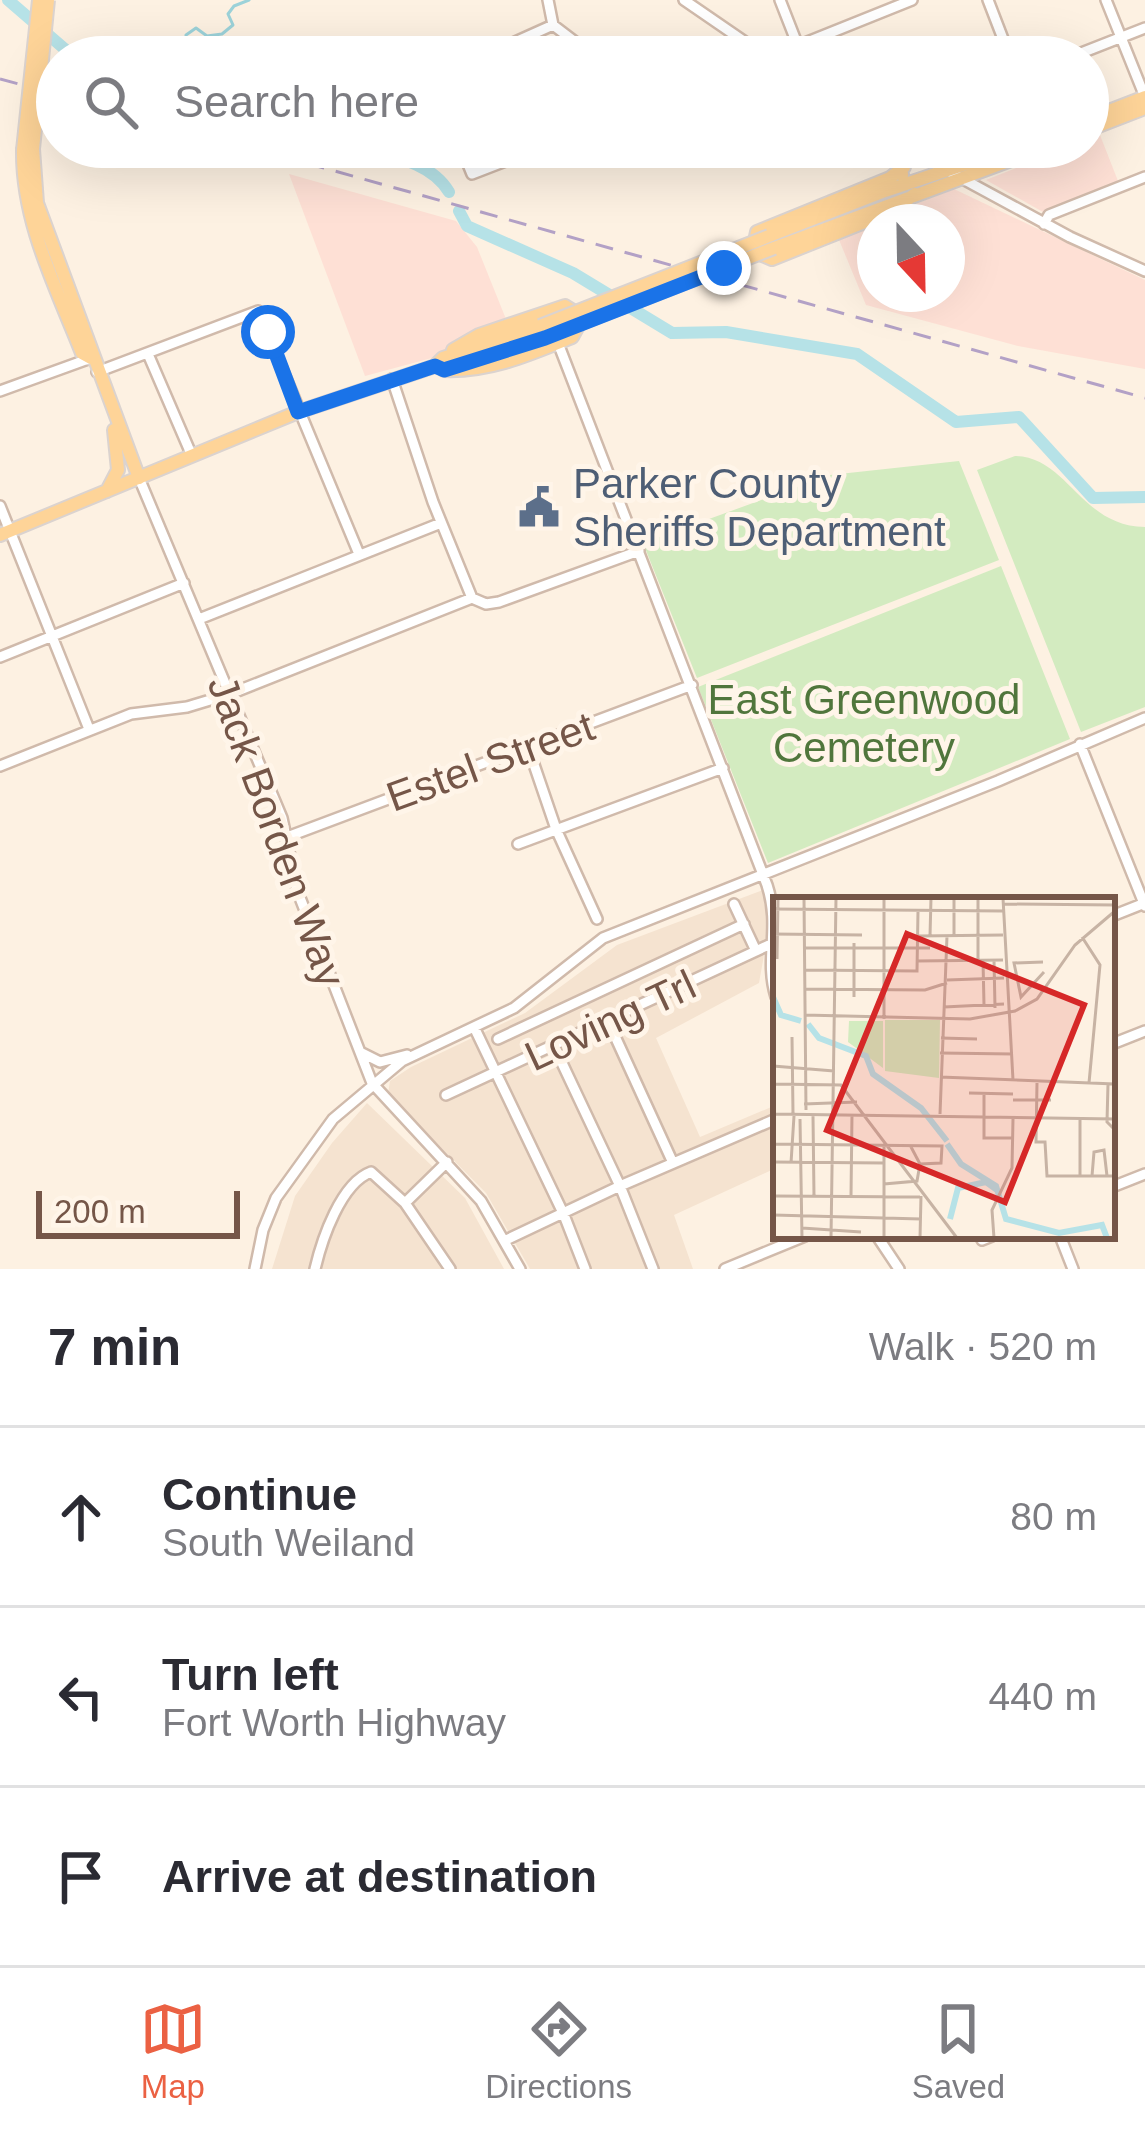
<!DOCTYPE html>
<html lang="en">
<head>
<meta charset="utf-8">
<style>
	:root { --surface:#fff; --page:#f2f2f3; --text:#2b2b33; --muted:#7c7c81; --line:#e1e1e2; --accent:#eb6143 }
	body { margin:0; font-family:Helvetica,sans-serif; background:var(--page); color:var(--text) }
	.compass { position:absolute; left:857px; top:204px; width:108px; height:108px; border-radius:50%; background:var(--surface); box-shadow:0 12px 48px #0002; rotate:158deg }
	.scale { position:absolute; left:36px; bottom:30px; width:204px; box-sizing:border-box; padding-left:12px; border:6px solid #755648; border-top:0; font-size:33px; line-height:42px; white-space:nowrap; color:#755648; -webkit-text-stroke:9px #fff5e9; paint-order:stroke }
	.stop { position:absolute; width:36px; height:36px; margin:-27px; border:9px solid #1a73e8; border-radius:50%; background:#fff }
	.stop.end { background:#1a73e8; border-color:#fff; box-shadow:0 3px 12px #0008 }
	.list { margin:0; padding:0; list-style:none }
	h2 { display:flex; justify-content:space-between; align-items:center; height:156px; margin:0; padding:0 48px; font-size:51px }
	h2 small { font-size:39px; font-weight:400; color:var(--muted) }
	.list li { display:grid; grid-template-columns:78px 1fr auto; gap:36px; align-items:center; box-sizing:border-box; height:180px; padding:0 48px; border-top:3px solid var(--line) }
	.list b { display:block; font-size:45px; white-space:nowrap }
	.list p { margin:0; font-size:39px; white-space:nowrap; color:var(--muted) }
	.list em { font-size:39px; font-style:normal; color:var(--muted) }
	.icon { flex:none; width:66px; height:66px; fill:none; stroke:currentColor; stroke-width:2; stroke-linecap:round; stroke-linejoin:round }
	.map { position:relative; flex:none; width:1145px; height:1269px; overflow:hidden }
	.search { position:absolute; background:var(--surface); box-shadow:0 12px 48px #0002; left:36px; right:36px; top:36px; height:132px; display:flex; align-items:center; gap:30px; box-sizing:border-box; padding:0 42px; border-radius:66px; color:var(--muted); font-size:45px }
	.sheet { height:696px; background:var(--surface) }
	nav { display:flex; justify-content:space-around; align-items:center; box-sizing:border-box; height:168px; border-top:3px solid var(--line); background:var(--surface); font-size:33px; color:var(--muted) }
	nav a { display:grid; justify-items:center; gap:6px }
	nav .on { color:var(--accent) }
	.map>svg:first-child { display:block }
	.residential { fill:#f5e3d0 }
	.commercial { fill:#fee0d5; fill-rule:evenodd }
	.green { fill:#d3ebc0 }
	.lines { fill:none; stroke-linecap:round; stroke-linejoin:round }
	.stream { stroke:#9cd2d9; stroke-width:3 }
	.river { stroke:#b6e2e7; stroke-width:12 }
	.minor-casing { stroke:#d0baab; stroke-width:14 }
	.major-casing { stroke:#dbd3cf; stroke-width:16 }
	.minor { stroke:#fff; stroke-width:9 }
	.major { stroke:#fed498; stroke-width:12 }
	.rail { stroke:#b3a1c6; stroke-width:3; stroke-dasharray:18 12; stroke-linecap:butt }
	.major-bridge-casing { stroke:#dbd3cf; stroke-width:16; stroke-linecap:butt }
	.major-bridge { stroke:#fed498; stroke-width:12 }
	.route { stroke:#1a73e8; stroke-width:15 }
	.labels { text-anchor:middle; stroke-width:10; stroke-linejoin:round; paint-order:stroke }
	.service-label { font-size:42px; fill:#4e5e75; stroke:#fff5e9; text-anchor:start }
	.park-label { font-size:42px; fill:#50763c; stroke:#fff5e9 }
	.street-label { font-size:42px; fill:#755648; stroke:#fff5e9 }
	.inset-river { fill:none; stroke:#b6e2e7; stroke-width:6 }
	.inset-road { fill:none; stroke:#c7b3a4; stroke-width:3 }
	.view { fill:#d62828; fill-opacity:0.15; stroke:#d62828; stroke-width:6 }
	.inset-edge { fill:none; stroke:#755648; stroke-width:6 }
</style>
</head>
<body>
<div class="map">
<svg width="1145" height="1269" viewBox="0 0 1145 1269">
	<rect width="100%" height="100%" fill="#fdf1e2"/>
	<path class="residential" d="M763 890 769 927 759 983 656 1038 700 1137 776 1105V1168L674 1215 693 1269H530L486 1193 388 1094 390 1081 411 1067 525 1013 617 945Z
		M367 1103 465 1198 504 1269H272L295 1196 332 1143Z"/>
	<path class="commercial" d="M1100 135 1118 181 1043 212 986 180 1069 147H1088V140Z
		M289 174 456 221 477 247 508 324 443 355 365 376Z
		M954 189 1145 280V369L1018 346 866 305 837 235ZM875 222H947V294H875Z"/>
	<path class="green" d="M1015 456C1068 457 1080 526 1145 527V707L1081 732 977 470Z
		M959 461 999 560 697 678 643 543 830 475Z
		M1001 566 1070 739 768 863 698 687Z"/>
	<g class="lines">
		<path class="stream" d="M71 51 118 49 127 39 136 43 141 57
			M162 57 167 52 176 55 186 51V35L196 28 207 36 222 34 233 25 228 14 234 6 249 0"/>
		<path class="river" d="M8 0 74 57
			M357 147C389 156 431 161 449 192
			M459 211 467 226 573 273 672 333 726 332 857 354 956 422 1019 417 1093 498 1145 497"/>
		<g class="minor-casing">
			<path id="minor" d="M548 0 553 25 595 57
				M684 0 767 57
				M780 0 798 46
				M988 0 1010 57
				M1106 0 1145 97
				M482 57 553 25
				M770 57 912 0
				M1071 57 1145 28
				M461 147 472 174 542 147
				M904 147 1070 237 1145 271
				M1044 224 1049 215 1145 177
				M558 343 767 885C781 928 764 958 776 997
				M148 354 192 456
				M97 372 258 311 359 554
				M392 379 433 502 472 598
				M0 391 91 358
				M139 478 232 700
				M0 506 89 729
				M199 619 441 523
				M0 657 184 583
				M230 694 282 818 297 890 372 1083 481 1201 520 1269
				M1080 744 1145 906
				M528 747 556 829 597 919
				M0 766 131 714 187 707 230 694 472 598 486 604 499 602 639 551
				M287 837 692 685
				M518 844 723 768
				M734 904 756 951
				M1112 916 1145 903
				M608 1021 673 1163
				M475 1029 564 1215 585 1269
				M498 1039 744 924
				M1112 1044 1145 1031
				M554 1046 620 1186 653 1269
				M362 1053 380 1062 407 1055
				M446 1095 773 943
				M1112 1187 1145 1174
				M405 1203 447 1162
				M877 1236 899 1269
				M1060 1236 1073 1269
				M506 1240 620 1186 776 1119
				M982 1240 992 1236
				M255 1269 263 1230 276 1198 333 1119 402 1061 514 1008 603 938 998 781 1145 718
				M315 1269C322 1239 341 1183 371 1172L405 1203 450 1269
				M725 1269 805 1236"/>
		</g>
		<g class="major-casing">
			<path id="major" d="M1088 119 1145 97
				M1088 130 1145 108
				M899 147 902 175
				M33 149 37 203 139 478
				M23 150C22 222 56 287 82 353L91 358
				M904 167 890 178 757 232 755 241 760 254 772 259 892 211 915 194
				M769 236 885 191 1016 147
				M774 248 1046 147
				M453 367 545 337
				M444 370C490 372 530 354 572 337L578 326 573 311 565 306 479 335 453 350
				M107 491 118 470 114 430
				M0 535 298 412 435 366 443 358 540 326"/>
		</g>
		<use href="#minor" class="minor"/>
		<use href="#major" class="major"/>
		<path class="rail" d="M0 79 57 94
			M249 147 1145 398"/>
		<g class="major-bridge-casing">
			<path id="major-bridge" d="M33 149 48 0
				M23 150 39 0
				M540 326 769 236
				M545 337 774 248"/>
		</g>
		<use href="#major-bridge" class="major-bridge"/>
	</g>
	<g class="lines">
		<path class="route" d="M268 332 298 412 435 366 444 370 545 338 724 268"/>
	</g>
	<defs>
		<g id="civic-bare" transform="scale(3.24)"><path d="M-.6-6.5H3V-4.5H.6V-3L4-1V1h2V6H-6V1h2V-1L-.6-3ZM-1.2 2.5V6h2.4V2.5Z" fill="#5c6f8a" stroke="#fff5e9" stroke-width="2.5" paint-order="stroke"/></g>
	</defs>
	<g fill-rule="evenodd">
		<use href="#civic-bare" x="539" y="507"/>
	</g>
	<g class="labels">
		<g class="service-label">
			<text x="573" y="498">Parker County<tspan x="573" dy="48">Sheriffs Department</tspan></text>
		</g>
		<g class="park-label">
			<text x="864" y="714">East Greenwood<tspan x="864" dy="48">Cemetery</tspan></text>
		</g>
		<g class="street-label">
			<text transform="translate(490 761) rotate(-20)" y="15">Estel Street</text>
			<text transform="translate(277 831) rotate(70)" y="15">Jack Borden Way</text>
			<text transform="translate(610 1020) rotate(-25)" y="15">Loving Trl</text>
		</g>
	</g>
	<g transform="translate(773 897)">
		<rect width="342" height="342" fill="#fdf1e2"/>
		<path d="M112 123H167L166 181 112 174ZM76 124H110V171L75 145Z" fill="#d3ebc0"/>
		<path class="inset-river" d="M0 100 8 118 28 124M35 127 46 141 93 159 100 177 148 211 174 244M174 247 188 267 223 289 233 322 286 336 329 328 334 341M177 322 185 291 213 285 224 293"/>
		<path class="inset-road" d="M31 1 33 213M181 1V38M230 1 240 183M230 7 342 8M0 12 230 14M0 37 89 38M145 39 230 38M157 39 158 1M309 40 327 68 316 186M81 46V100M31 51H157M4 62 5 1M205 63V1M210 63 211 108M221 63 222 111M144 64 230 63M270 65 241 66 248 100 271 75M31 73 144 74 145 14M174 83 231 81M31 92 152 93 174 86M171 110 231 107M31 118 197 122 242 114 264 102 302 48 342 14M111 122V1M19 140 20 216M168 141 204 142M167 156 240 157M0 169 61 174M167 180 342 187M264 186 263 245H272L274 279H342M0 187 68 188 184 341M335 187 334 225 342 233M196 196 240 197M211 197V241H240M240 203H278M31 207 84 205M0 217 342 222M167 217 174 39M40 219 41 299M27 222 29 341M0 247 169 249 168 266 147 267M111 248V341M0 250 1 169M0 265 111 266M18 266 21 219M307 279V222M319 279 321 255 331 253 334 279M111 287 144 284 147 267 137 248M0 299 147 300M78 299 79 217M0 318 148 322M29 331 88 335M58 341 63 1M147 341 148 299M221 341 219 313 239 271 240 222"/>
		<path class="view" d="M134 37 311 108 232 305 54 233Z"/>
		<rect width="342" height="342" class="inset-edge"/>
	</g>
</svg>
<svg class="compass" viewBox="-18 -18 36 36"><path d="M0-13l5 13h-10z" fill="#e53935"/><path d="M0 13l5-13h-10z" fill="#7c7c81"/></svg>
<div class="scale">200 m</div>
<div class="stop" style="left:268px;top:332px"></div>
<div class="stop end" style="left:724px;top:268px"></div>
<div class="search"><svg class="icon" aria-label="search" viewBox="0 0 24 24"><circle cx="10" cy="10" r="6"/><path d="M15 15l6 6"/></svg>Search here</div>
</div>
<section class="sheet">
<h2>7 min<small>Walk · 520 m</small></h2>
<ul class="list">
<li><svg class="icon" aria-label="ahead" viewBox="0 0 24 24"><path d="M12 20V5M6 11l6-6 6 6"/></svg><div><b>Continue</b><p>South Weiland</p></div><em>80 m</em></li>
<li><svg class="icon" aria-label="left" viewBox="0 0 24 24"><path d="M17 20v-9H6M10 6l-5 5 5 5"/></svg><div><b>Turn left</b><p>Fort Worth Highway</p></div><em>440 m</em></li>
<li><svg class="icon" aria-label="arrive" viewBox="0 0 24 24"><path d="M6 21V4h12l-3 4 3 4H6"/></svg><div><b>Arrive at destination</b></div></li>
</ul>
</section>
<nav>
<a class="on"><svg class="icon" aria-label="map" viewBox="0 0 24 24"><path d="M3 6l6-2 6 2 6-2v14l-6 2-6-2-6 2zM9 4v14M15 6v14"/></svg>Map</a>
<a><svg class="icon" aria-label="directions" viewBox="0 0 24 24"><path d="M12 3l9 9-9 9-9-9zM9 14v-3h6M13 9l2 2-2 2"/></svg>Directions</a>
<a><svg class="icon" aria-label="saved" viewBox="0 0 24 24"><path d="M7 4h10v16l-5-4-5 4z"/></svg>Saved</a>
</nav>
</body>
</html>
